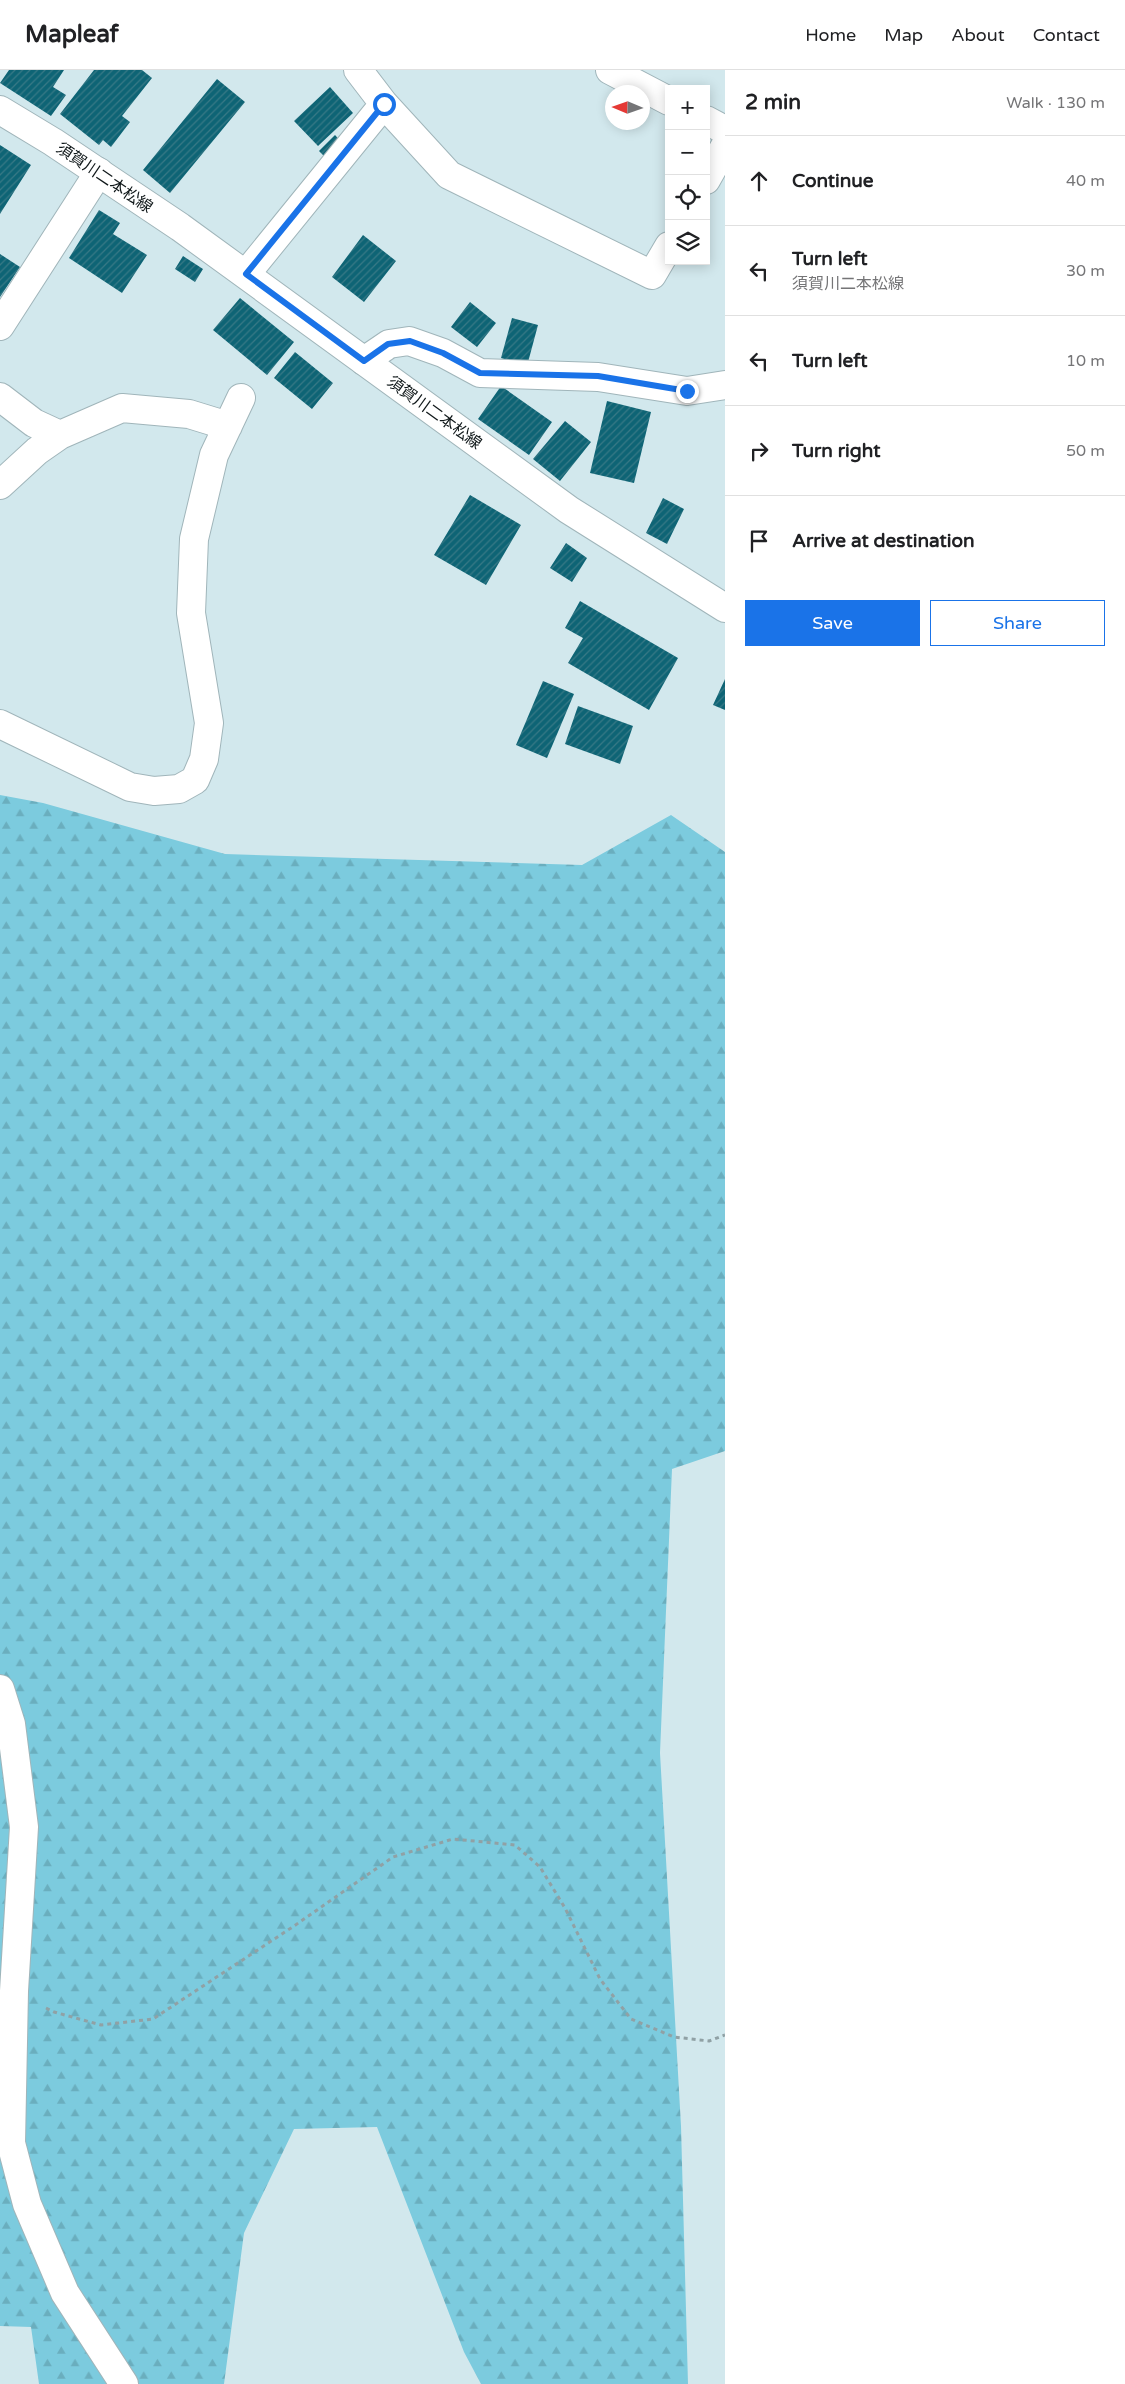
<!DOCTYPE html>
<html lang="en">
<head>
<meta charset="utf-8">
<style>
	:root { --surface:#fff; --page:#f6f6f6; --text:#202124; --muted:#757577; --line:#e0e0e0; --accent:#1a73e8 }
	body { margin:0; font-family:"Varela Round","Noto Sans JP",sans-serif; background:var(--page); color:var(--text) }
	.controls { position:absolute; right:15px; top:15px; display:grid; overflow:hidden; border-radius:0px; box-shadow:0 2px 12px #0003 }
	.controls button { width:45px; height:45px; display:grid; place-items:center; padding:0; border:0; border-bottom:1px solid var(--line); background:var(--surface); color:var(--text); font:25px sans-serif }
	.compass { position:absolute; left:605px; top:15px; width:45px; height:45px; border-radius:50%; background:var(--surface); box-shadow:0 2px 12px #0003; rotate:272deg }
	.stop { position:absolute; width:15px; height:15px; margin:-11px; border:4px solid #1a73e8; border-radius:50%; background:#fff }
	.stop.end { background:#1a73e8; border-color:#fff; box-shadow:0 1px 5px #0008 }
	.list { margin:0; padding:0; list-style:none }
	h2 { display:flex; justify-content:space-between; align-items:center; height:65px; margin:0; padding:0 20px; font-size:21px }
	h2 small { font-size:16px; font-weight:400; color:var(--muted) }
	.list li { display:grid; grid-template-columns:32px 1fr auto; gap:15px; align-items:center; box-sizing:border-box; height:90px; padding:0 20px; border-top:1px solid var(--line) }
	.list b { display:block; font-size:19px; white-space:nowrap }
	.list p { margin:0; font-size:16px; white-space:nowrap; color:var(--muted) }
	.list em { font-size:16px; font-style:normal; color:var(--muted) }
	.actions { display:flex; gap:10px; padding:15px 20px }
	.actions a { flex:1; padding:11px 0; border:1px solid var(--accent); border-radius:0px; text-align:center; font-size:18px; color:var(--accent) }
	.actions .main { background:var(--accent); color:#fff }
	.icon { flex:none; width:28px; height:28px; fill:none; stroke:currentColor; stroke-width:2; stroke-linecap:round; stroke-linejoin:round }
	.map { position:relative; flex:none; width:725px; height:2314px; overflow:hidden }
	header { display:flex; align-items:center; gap:30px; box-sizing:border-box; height:70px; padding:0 25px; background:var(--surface); border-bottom:1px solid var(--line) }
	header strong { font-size:24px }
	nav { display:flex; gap:28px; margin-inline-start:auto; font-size:18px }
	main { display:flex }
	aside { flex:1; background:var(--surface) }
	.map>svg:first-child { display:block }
	.forest { fill:url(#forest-firs) }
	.building { fill:url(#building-hatch) }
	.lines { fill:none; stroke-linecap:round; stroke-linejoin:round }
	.minor-casing { stroke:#a0b5ba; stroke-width:30 }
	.major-casing { stroke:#a0b5ba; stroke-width:30 }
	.path { stroke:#90a1a5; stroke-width:3; stroke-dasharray:4 4; stroke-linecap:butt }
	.minor { stroke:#fff; stroke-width:28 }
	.major { stroke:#fff; stroke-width:28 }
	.route { stroke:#1a73e8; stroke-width:6 }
	.labels { text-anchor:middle; stroke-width:5; stroke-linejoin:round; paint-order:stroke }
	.street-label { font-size:16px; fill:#0e1618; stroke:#fff }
</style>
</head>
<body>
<header>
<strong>Mapleaf</strong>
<nav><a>Home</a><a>Map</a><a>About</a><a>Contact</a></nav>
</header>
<main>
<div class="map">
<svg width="725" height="2314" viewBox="0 0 725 2314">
	<defs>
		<pattern id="forest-firs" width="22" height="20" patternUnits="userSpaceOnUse" patternTransform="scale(1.25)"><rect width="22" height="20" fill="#7ccbde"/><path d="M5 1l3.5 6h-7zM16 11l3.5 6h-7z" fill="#6aaebe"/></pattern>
		<pattern id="building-hatch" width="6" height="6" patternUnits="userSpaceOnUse" patternTransform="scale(1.25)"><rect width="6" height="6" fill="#0e6475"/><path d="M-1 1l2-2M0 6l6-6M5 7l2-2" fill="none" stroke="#387986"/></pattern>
	</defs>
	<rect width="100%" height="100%" fill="#d2e8ed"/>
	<path class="forest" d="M0 725 43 733 225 784 582 795 671 745 725 782V1381L672 1399 660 1683 681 2056 688 2314H481L464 2282 377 2057 294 2059 244 2163 224 2314H39L31 2257 0 2256Z"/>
	<path class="building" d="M9 0H64L53 17 66 25 51 46 0 13Z
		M94 0H142L152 8 122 46 130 52 111 77 103 70 99 75 60 44Z
		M217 9 245 32 170 123 143 100Z
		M330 17 353 43 318 76 294 51Z
		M335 65 346 77 330 92 319 81Z
		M0 75 31 95 0 144Z
		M99 140 120 153 113 164 147 185 122 223 69 188Z
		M363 165 396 191 364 232 332 207Z
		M0 184 20 197 0 227Z
		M183 186 203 199 195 212 175 199Z
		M240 228 294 272 267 305 213 260Z
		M470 232 496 253 477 277 451 257Z
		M512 248 538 255 527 296 501 288Z
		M295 282 333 313 312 339 274 308Z
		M501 316 552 352 529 385 478 349Z
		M607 331 651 342 634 413 590 403Z
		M565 351 591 372 560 411 533 389Z
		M470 425 521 455 486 515 434 485Z
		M663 428 684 439 667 474 646 463Z
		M566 473 587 488 572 512 550 498Z
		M580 531 678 588 649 640 568 593 583 568 565 558Z
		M725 609V640L713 635Z
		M543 611 574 624 547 688 516 675Z
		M578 636 633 656 620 694 565 674Z"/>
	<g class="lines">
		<g class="minor-casing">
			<path id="minor" d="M358 0 384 34 449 105 652 205 669 176
				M610 0 669 31
				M706 50 725 60
				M706 110 725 76
				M246 204 384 34
				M0 256 99 102
				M364 291 389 274 409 271 443 283 480 303 598 307 687 321 725 315
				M0 327 34 353 60 365
				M0 415 37 381 60 365 122 338 189 344 228 356
				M0 654 130 717 154 721 179 719 195 710 204 689 209 653 191 543 194 469 214 385 241 328
				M0 1619 11 1654 24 1757 14 1921 11 2073 27 2134 65 2223 124 2314"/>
		</g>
		<g class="major-casing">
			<path id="major" d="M0 40 53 72 180 157 569 440 725 538"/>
		</g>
		<path class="path" d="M46 1938 54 1942 101 1955 153 1949 294 1856 393 1787 453 1769 515 1775 540 1797 565 1838 600 1909 631 1949 674 1967 709 1971 725 1965"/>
		<use href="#minor" class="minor"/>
		<use href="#major" class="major"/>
	</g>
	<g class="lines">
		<path class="route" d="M384 34 246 204 364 291 388 274 410 271 443 283 480 303 598 306 687 321"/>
	</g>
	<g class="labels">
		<g class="street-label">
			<text transform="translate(105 107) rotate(34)" y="6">須賀川二本松線</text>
			<text transform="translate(435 342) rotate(36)" y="6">須賀川二本松線</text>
		</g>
	</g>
</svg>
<div class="controls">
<button>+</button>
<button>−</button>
<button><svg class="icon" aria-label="locate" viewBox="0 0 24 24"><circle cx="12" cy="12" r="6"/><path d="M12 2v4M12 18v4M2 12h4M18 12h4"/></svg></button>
<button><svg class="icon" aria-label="layers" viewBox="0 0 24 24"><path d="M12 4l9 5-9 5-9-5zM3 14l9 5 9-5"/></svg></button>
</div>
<svg class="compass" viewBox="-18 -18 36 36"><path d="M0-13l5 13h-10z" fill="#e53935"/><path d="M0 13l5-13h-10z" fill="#757577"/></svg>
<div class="stop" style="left:384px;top:34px"></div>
<div class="stop end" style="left:687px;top:321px"></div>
</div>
<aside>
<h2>2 min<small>Walk · 130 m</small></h2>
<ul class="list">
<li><svg class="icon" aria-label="ahead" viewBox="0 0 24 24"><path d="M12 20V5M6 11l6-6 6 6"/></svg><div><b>Continue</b></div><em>40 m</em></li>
<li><svg class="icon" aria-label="left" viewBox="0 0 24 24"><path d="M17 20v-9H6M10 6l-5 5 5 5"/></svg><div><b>Turn left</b><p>須賀川二本松線</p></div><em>30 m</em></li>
<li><svg class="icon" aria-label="left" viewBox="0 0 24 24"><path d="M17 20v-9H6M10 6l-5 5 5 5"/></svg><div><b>Turn left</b></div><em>10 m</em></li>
<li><svg class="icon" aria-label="right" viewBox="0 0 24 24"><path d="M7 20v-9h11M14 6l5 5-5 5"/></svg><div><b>Turn right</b></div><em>50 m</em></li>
<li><svg class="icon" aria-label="arrive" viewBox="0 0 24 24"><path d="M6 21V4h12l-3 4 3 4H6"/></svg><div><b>Arrive at destination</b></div></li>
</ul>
<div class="actions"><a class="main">Save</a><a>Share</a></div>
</aside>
</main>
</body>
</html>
